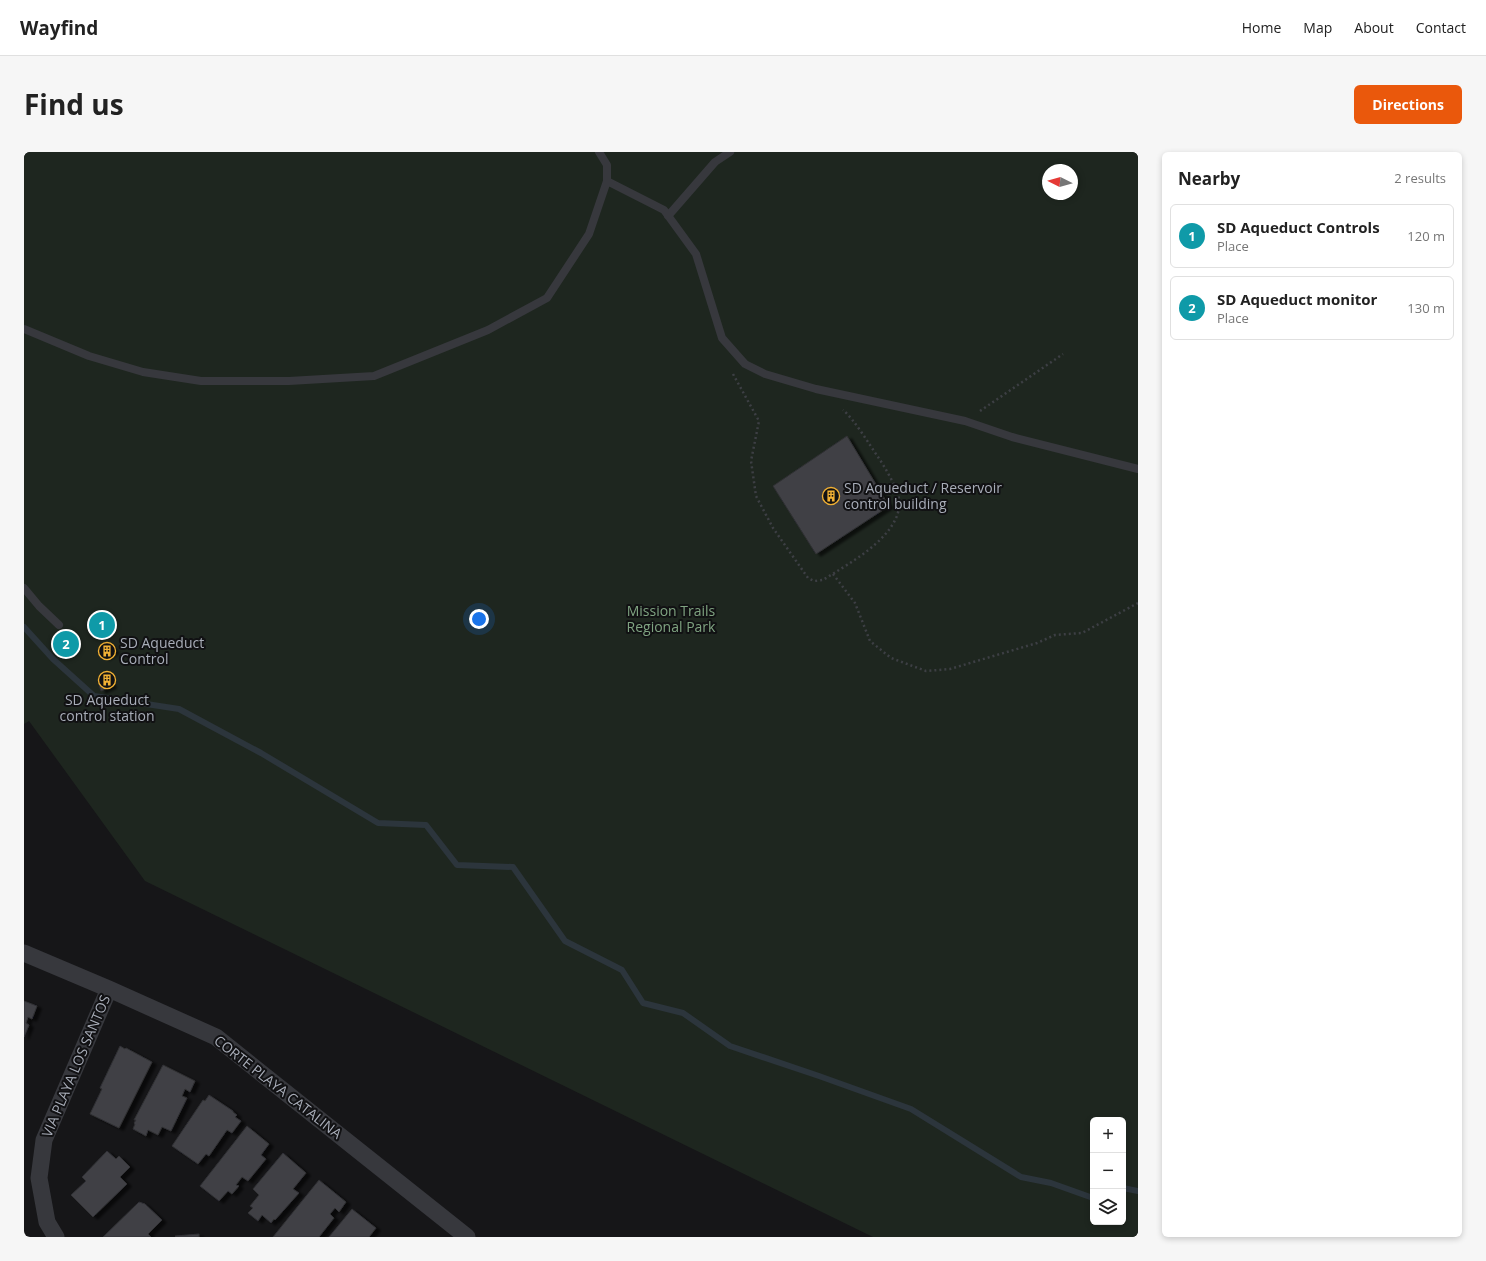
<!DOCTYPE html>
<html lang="en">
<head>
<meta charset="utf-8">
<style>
	:root { --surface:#fff; --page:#f6f6f6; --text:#222; --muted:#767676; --line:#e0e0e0; --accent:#ea580c }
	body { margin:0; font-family:"Open Sans",sans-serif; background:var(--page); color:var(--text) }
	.controls { position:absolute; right:12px; bottom:12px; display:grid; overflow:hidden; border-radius:6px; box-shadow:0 2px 6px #0003 }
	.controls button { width:36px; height:36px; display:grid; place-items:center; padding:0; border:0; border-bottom:1px solid var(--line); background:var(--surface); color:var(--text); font:20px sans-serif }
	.compass { position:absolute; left:1018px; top:12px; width:36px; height:36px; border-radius:50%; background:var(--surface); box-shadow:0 2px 6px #0003; rotate:275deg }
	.you { position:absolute; left:455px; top:467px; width:14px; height:14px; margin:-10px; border:3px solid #fff; border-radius:50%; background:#1a73e8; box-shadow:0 0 0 6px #1a73e833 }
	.badge { display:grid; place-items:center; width:26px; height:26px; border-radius:50%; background:var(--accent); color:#fff; font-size:13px; font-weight:700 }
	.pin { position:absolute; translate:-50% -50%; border:2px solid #fff; box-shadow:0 1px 4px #0006 }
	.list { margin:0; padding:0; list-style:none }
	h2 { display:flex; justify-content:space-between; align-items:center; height:52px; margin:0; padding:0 16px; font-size:17px }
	h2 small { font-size:13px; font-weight:400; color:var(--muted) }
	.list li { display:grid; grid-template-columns:26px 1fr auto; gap:12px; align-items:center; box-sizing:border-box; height:64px; margin:0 8px 8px; padding:0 8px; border:1px solid var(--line); border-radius:6px }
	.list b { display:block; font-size:15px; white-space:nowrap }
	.list p { margin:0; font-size:13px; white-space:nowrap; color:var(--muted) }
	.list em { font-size:13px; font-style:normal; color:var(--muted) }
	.icon { flex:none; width:22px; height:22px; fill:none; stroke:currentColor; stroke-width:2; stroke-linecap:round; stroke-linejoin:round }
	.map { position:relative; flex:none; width:1114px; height:1085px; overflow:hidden; border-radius:6px }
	header { display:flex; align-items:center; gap:24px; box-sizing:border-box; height:56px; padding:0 20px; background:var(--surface); border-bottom:1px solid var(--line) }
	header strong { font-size:19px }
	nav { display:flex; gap:22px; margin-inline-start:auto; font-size:14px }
	.intro { display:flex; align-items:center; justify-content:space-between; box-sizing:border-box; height:96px; padding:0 24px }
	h1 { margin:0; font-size:28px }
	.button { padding:10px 18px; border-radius:6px; background:var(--accent); color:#fff; font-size:14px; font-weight:700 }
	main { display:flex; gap:24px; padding:0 24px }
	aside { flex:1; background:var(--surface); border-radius:6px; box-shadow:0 2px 6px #0003 }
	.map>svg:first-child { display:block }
	.green { fill:#1e261f; fill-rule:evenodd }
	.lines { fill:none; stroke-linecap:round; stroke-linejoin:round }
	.stream { stroke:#2c353c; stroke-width:6 }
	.building { fill:#404145; stroke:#303034; filter:url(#shadow) }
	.path { stroke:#3d3f44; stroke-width:2.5; stroke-dasharray:2 3; stroke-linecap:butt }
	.lane { stroke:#37383d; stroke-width:8 }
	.street { stroke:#37383d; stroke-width:17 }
	.labels { text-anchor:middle; stroke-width:4; stroke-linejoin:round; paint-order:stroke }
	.poi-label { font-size:14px; fill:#a8adb8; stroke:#111113; text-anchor:start }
	.park-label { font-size:14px; fill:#7fa381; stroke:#111113 }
	.street-label { font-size:14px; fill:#a8adb8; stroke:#111113 }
</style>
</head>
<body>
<header>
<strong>Wayfind</strong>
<nav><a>Home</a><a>Map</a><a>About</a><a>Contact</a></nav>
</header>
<div class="intro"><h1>Find us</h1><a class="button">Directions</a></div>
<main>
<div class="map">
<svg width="1114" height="1085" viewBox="0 0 1114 1085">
	<defs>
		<filter id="shadow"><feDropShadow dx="4.5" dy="2.5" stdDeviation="1" flood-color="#0009"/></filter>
	</defs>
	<rect width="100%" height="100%" fill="#161618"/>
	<path class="green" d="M0 0H1114V1085H849L121 729 5 569 0 572ZM1024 18H1048V42H1024ZM1069 968H1099V1070H1069Z"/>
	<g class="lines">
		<path class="stream" d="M0 475 29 507 70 544 155 557 237 601 354 671 402 673 433 713 489 715 541 789 598 818 619 851 659 861 706 894 795 924 887 957 997 1025 1027 1031 1069 1046
			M1099 1036 1114 1039"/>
	</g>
	<path class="building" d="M823 284 865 354 792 402 749 334Z
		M79 466 84 474 77 479 71 472Z
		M38.5 491a3.5 3.5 0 1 1 7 0a3.5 3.5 0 1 1-7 0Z
		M85 491 91 499 81 506 75 498Z
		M85 525 88 534 77 539 75 532Z
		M0 849 13 854 8 867 4 865 2 871 5 873 0 885Z
		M96 894 101 897 102 896 128 910 95 976 66 962 78 937 76 936Z
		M139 913 171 929 166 940 161 937 158 944 163 946 147 979 138 975 134 983 124 978 122 984 109 977 111 972 110 971 112 968H110Z
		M185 943 209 959V960L213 963 211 965 217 969 208 981 203 978 185 1004 182 1002 174 1012 148 994 179 948 181 949Z
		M223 974 245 992 237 1003 242 1007 224 1029 218 1025 212 1033 215 1034 208 1042 204 1039 195 1049 176 1034Z
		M83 999 92 1007 95 1004 106 1015 96 1025 103 1032 69 1065 47 1043 62 1029 58 1025Z
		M259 1001 282 1021 269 1037 275 1041 251 1068 250 1067 247 1071 238 1063 234 1069 224 1061 229 1056 226 1054 235 1043 229 1037Z
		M295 1028 322 1050 315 1060 311 1056 306 1062 310 1066 295 1085H249Z
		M115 1050 121 1052 138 1068 124 1082 127 1085H79Z
		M328 1057 352 1076 345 1085H305Z
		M175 1082V1085H152L151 1084Z"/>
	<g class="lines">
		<path class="path" d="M709 222 735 269 727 309 732 344 749 376 784 426 790 429 799 428C825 411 888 379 873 339 868 328 861 315 854 305 845 292 830 267 819 258
			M956 259 1039 202
			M809 422 831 451 846 489 867 506 902 519 926 517 1013 491 1031 483 1058 481 1114 451"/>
		<path class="lane" d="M583 29 640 58 672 102 698 186 721 212 741 222 792 237 941 269 988 285 1114 317
			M644 64 691 10 706 0
			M0 177 65 204 119 220 177 229H265L350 224 464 178 523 146 565 82 583 29V13L575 0
			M0 436 15 454 35 473"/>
		<path class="street" d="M0 801 85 837 192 885 443 1085
			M32 1085 23 1070 15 1026 20 988 85 837"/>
	</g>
	<defs>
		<g id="building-ring" transform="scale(0.9)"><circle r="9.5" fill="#111113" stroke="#f2b134" stroke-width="1.5"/><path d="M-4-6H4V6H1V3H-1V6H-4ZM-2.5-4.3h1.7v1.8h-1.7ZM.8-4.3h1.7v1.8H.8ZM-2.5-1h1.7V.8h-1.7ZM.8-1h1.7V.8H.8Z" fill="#f2b134"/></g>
	</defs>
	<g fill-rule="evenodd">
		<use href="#building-ring" x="807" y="344"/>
		<use href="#building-ring" x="83" y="499"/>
		<use href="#building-ring" x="83" y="528"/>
	</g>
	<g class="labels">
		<g class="poi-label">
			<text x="820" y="341">SD Aqueduct / Reservoir<tspan x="820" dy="16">control building</tspan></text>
			<text x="96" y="496">SD Aqueduct<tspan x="96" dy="16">Control</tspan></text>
			<text x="83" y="553" text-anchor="middle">SD Aqueduct<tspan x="83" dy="16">control station</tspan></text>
		</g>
		<g class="park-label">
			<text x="647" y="464">Mission Trails<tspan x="647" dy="16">Regional Park</tspan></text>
		</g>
		<g class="street-label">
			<text transform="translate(52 914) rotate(-67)" y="5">VIA PLAYA LOS SANTOS</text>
			<text transform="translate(254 935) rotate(38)" y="5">CORTE PLAYA CATALINA</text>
		</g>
	</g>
</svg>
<div class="controls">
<button>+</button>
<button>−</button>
<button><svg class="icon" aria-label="layers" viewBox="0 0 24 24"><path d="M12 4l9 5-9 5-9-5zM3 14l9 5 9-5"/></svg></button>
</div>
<svg class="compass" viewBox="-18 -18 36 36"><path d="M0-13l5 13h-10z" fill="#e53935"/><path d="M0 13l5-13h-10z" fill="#767676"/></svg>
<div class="you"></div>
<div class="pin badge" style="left:78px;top:473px;background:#0f9aa8">1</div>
<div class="pin badge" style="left:42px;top:492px;background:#0f9aa8">2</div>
</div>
<aside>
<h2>Nearby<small>2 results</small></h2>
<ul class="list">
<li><span class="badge" style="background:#0f9aa8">1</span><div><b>SD Aqueduct Controls</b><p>Place</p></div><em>120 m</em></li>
<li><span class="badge" style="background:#0f9aa8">2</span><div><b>SD Aqueduct monitor</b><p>Place</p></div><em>130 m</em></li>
</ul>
</aside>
</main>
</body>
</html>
